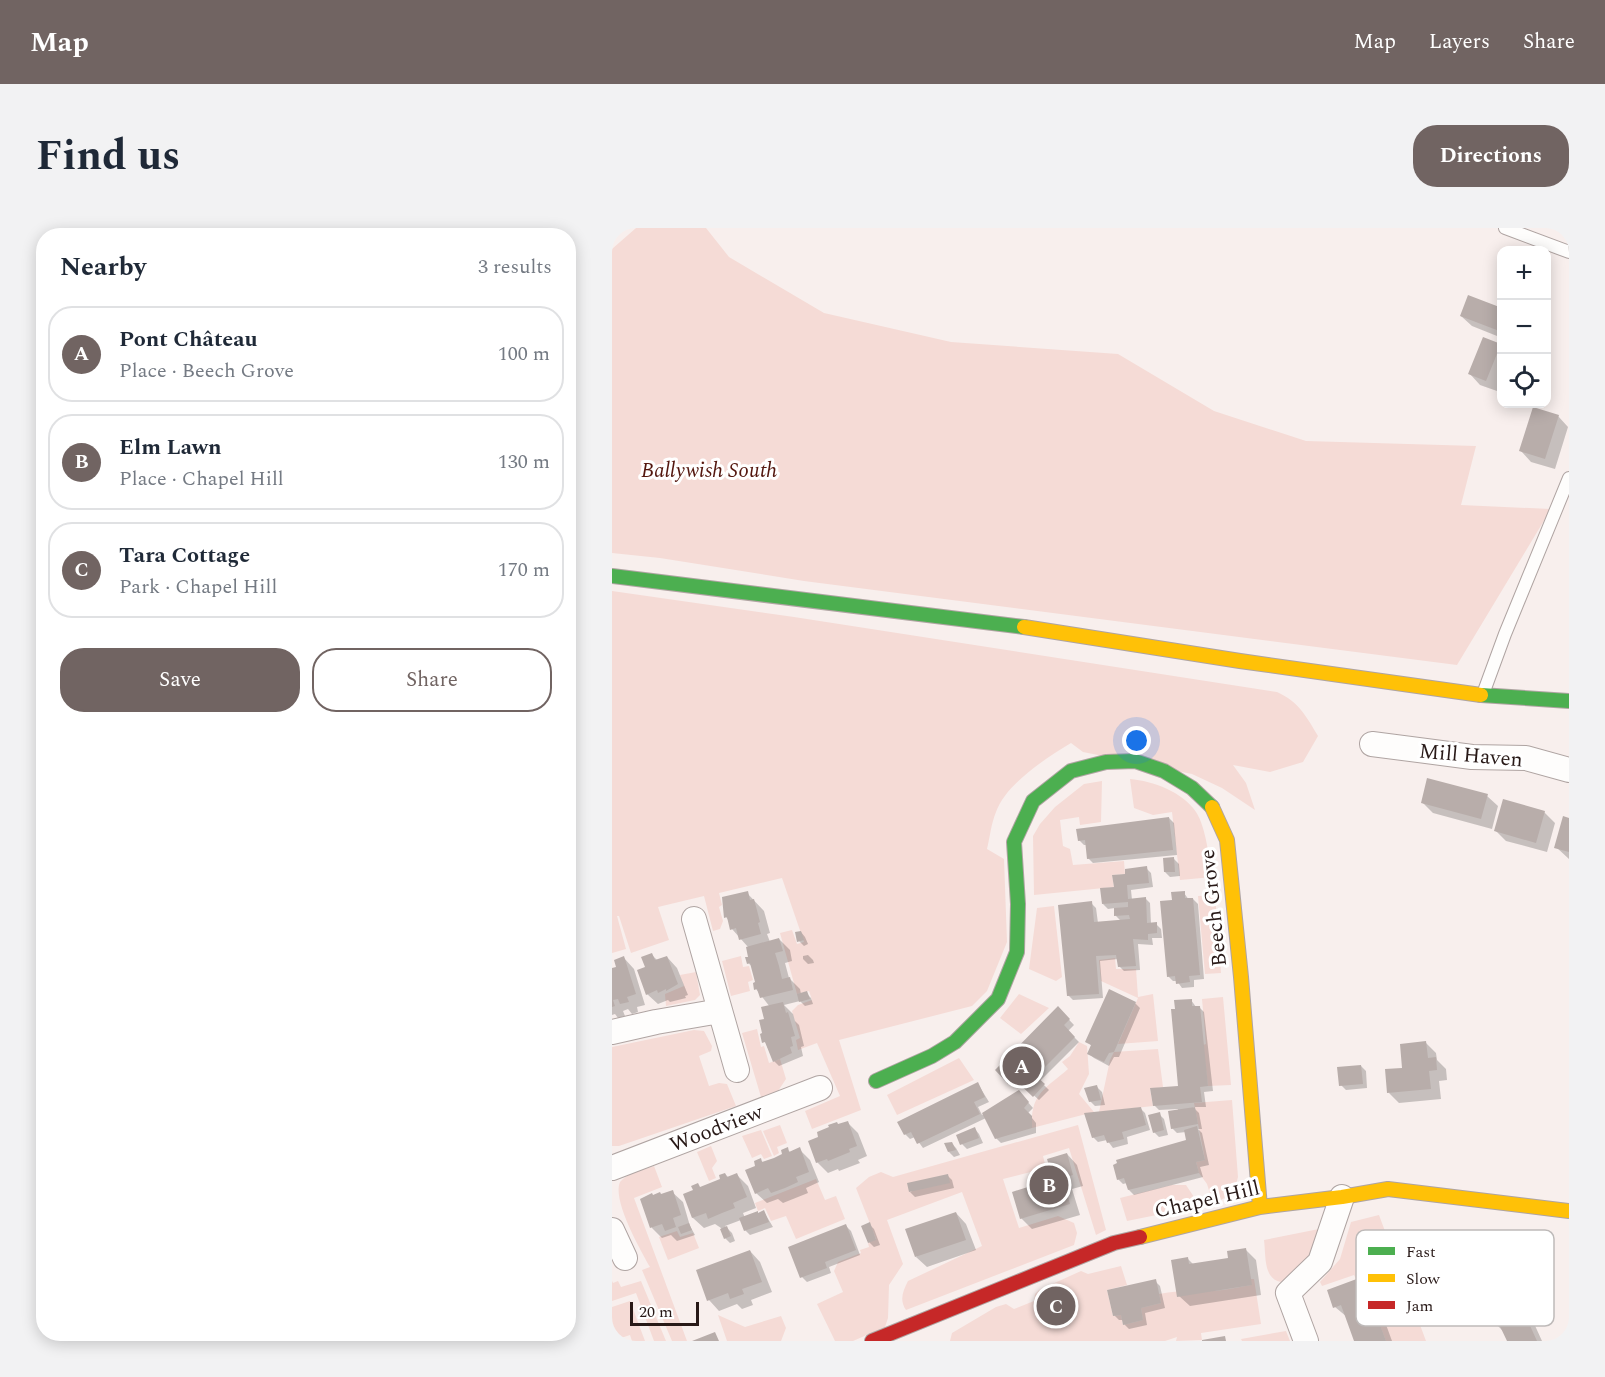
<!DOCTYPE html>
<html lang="en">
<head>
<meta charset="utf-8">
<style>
	:root { --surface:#fff; --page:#f2f2f3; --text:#1f2937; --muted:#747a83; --line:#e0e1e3; --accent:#716462 }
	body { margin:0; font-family:Spectral,serif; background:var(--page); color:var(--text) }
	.controls { position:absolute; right:18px; top:18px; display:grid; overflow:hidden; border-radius:12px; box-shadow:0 3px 15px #0003 }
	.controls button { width:54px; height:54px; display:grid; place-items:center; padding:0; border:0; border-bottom:2px solid var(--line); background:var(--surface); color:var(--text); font:30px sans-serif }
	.scale { position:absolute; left:18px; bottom:15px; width:69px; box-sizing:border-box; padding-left:6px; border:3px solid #281917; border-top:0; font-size:16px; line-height:21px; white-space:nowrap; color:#281917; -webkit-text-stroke:4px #fff; paint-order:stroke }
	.you { position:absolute; left:525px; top:513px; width:21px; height:21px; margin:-15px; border:4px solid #fff; border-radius:50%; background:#1a73e8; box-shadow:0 0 0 9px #1a73e833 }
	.badge { display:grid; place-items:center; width:39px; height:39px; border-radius:50%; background:var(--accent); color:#fff; font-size:20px; font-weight:700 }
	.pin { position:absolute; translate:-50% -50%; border:3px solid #fff; box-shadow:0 2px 6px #0006 }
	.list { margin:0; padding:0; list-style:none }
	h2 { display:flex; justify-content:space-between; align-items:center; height:78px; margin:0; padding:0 24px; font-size:26px }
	h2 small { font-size:20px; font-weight:400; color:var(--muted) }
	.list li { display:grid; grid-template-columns:39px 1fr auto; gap:18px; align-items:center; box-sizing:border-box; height:96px; margin:0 12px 12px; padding:0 12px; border:2px solid var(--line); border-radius:24px }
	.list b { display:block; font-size:22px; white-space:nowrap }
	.list p { margin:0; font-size:20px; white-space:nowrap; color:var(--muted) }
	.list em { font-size:20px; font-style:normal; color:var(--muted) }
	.actions { display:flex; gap:12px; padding:18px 24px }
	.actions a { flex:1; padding:14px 0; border:2px solid var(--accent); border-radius:24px; text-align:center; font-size:21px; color:var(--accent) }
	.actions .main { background:var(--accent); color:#fff }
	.icon { flex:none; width:33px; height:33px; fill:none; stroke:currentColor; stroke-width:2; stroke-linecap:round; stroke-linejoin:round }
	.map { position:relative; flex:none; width:957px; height:1113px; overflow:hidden; border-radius:24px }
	header { display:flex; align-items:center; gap:36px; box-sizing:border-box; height:84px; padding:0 30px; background:var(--accent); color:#fff }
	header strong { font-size:28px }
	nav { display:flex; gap:33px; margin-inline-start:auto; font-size:21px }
	.intro { display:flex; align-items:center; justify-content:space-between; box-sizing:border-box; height:144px; padding:0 36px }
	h1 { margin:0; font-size:42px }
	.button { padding:15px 27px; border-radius:24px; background:var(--accent); color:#fff; font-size:21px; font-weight:700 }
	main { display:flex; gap:36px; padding:0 36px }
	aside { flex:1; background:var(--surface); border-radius:24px; box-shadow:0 3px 15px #0003 }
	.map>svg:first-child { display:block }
	.green { fill:#f5dbd6 }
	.shadow { fill:#0003 }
	.building { fill:#b8adaa }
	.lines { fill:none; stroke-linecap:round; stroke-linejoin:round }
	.lane-casing { stroke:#afa4a2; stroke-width:14 }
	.street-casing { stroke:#afa4a2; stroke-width:26 }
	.fast-casing { stroke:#afa4a2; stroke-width:16 }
	.slow-casing { stroke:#afa4a2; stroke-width:16 }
	.jam-casing { stroke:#afa4a2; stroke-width:16 }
	.lane { stroke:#fefdfc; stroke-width:12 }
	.street { stroke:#fefdfc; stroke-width:24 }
	.fast { stroke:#4caf50; stroke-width:14 }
	.slow { stroke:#ffc107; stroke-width:14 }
	.jam { stroke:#c62828; stroke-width:14 }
	.labels { text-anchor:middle; stroke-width:6; stroke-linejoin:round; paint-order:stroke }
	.park-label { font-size:21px; font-style:italic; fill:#53160e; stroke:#fff }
	.street-label { font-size:21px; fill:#281917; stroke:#fff }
	.key { fill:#fff; stroke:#bebab9; stroke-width:1.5 }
	.key-label { font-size:16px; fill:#281917 }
</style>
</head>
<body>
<header>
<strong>Map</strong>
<nav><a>Map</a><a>Layers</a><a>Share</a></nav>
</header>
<div class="intro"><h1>Find us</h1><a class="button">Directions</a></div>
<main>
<aside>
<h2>Nearby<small>3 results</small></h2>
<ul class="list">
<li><span class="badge">A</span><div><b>Pont Château</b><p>Place · Beech Grove</p></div><em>100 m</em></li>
<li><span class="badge">B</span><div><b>Elm Lawn</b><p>Place · Chapel Hill</p></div><em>130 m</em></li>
<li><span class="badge">C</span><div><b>Tara Cottage</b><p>Park · Chapel Hill</p></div><em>170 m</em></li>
</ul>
<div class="actions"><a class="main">Save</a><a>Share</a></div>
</aside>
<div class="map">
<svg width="957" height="1113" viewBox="0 0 957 1113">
	<rect width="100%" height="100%" fill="#f8efed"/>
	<path class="green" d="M24 0H94L117 29 212 85 339 114 506 126 602 183 694 213 864 218 849 277 939 281 845 437 192 353 48 330 0 325V21Z
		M0 363 182 389 665 464C687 474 694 488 706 508L691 534 658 544 621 537 634 555 643 582 610 560 580 546 471 524 459 515C434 530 394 556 384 584 379 596 378 609 375 621L392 631 395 714 375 763 360 778 227 812 249 882 200 901 193 883 228 868 205 815 186 822 184 812 188 810 180 783 186 777 200 772 197 763 185 766 168 705 180 702 185 716 192 714 170 650 107 665 110 677 107 679 111 693 108 701 101 703 92 668 46 679 57 712 19 725 7 688H5L14 721 0 725Z
		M518 551C541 553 571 564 584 584 594 599 597 631 601 649L568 652 560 584 541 587 522 580Z
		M490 553 489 594 468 597 467 589 448 592 451 618 458 621 461 637 512 633 513 646 500 647 502 659 422 667 421 608 428 596 443 579 472 556Z
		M603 667 609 745 593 746 586 668Z
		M442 678 450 749 444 753 417 741 425 680Z
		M129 728 131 739 137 738 141 752 136 754 138 763 119 768 110 733Z
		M503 730 504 741H524L526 769 541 766 546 813 506 816 526 770 489 753 487 732Z
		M84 744 88 767 83 772 54 778 53 766 72 758 68 747Z
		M407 766 437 780 409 806 388 790Z
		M611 769 619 857 596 858 591 817 594 816 590 771Z
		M145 801 149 819 152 818 157 835 168 831 174 851 166 863 149 869 130 805Z
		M82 802 92 803 100 818 99 823 87 828 97 858 107 855 115 856 124 878 7 918H0V819Z
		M467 814 475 818 477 846 467 866 482 884 420 900C418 866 433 861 456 841L450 834 458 828Z
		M546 821 551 859 538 861 541 878 487 884 498 832 502 824Z
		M347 830 362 852 285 887 275 867Z
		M620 872 626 949C623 963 615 971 601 975L595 956 587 945 584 934 593 932 582 875Z
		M168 897 175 915 165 919 167 925 162 928 151 903Z
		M466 897 494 1002 484 1007 457 920 431 928 434 940 391 951 407 1000 446 988 462 995 465 1005 462 1017 294 1082C287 1072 291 1063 296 1053L370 1018 350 964 275 992 291 1036 277 1057 276 1090 273 1099 241 1113H223L205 1076 231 1064 222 1043 226 1034 249 1025 248 1022 257 1019 256 1015 264 1011 244 960 257 949 269 944 281 949Z
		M149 902 160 928 152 931 149 926 140 930 130 908Z
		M99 918 105 933 100 940 104 950 97 953 85 924Z
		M42 938 50 959 22 970 75 1113H60L30 1042 38 1039C28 1021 0 972 8 954 15 945 31 942 42 938Z
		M204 951 213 972 224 968 233 991 184 1011 174 988 159 993 153 980 146 983 143 975Z
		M560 957H574L582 969 584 979 515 993 508 970Z
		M767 987 814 1113H774L750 1049 744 1051 742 1047 710 1058 708 1054 728 1031 739 994Z
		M707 1001 697 1031 669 1054C651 1051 654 1027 652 1012Z
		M65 1003 68 1009 81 1005 87 1020 56 1032 47 1009Z
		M509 1038 515 1057 495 1062 501 1088 509 1087 511 1097 531 1092 529 1080 549 1075 547 1066C565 1062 583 1064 601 1063 614 1062 627 1059 639 1057V1051H642L649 1096 589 1105 590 1112 564 1113 565 1109 553 1113H338L340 1105 384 1079 394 1076 402 1081 422 1073 423 1066 427 1062 469 1043 476 1046Z
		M0 1053 1 1055 6 1053 9 1059 29 1053 54 1113H42L24 1065 0 1073Z
		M18 1073 33 1113H20L18 1107 0 1113V1079Z
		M106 1087 133 1099 169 1088 174 1100 169 1113H115Z
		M674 1103 678 1113H630L629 1111Z"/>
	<path class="shadow" d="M890 82V110L860 98 849 88Z
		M888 118 890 151 885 163 868 157 858 146Z
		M946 188 956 199 943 241 919 234 909 223Z
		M875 568 886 578 880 601 821 585 810 574Z
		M932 584 943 595 935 624 894 613 884 603Z
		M557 590 562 595 565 627 481 635 476 630 475 617H472L467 612Z
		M957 591V631L944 619Z
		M562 631 567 636 568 648 558 649 553 644Z
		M534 640 539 645 541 659 519 662 520 672 533 670 538 675 539 696H544L549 701 550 710H540L541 717 526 716 528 742 512 743 507 738 506 731 488 733 491 770 461 772 456 767 479 675 484 680 486 695 510 694 504 688 503 680 496 681 491 676 515 647Z
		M135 665 152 683 158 705 155 706 158 714 167 711 178 722 180 733 173 735 177 750 188 761 189 766 194 765 199 770 201 776 193 778 188 773 172 777 181 786 183 793 187 797 192 818 189 819 191 828 167 838 162 833 150 807 158 779 144 761 145 756 141 739 136 735 138 730 136 719 120 701 117 693 114 689Z
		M572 665 577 672 581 671 586 676 592 751 582 752V759L570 760 565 753H561L556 748 561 673Z
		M189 704 193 709 196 716 192 718 187 713Z
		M40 727 46 733 55 729 65 740 76 767 73 768 74 770 58 774 56 772 46 776 35 766V740Z
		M196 727 201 732 202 735 196 736 191 731V728Z
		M12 730 22 741 33 777 25 779 26 784 20 786 16 781 11 783 13 788 6 790 3 786 0 787V742L6 740Z
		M579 772 584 779H587L592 784 601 863 592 864 594 879H581L587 885 590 901H586L590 905 597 937 588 939 591 949 522 967 517 962 515 955 511 956 506 951 576 913 574 904 565 905 560 900 566 881 547 882 542 877 568 859 565 782Z
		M523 775 528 780 507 829H502L497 838 482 830 477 826 480 818 475 813Z
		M446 780 462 797 456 803 467 814 428 853 437 862 427 872 407 854 402 859 385 842Z
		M814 815 824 825 825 832 834 841 835 852 827 853 829 871 787 875 777 865 792 841Z
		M749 838 754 843 755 860 734 862 729 857Z
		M366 856 377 874 366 879 370 887 407 864 421 880 416 885 424 895V905L389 915 384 910 374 890 311 920 303 909 298 911 293 906Z
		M485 859 490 864 493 877 483 878 478 873Z
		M528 880 533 885 538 902 515 909 516 916 501 920 495 912 486 914 481 909Z
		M547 886 552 891 556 907 547 909 542 904Z
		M235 894 246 905 255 928 246 932 248 935 227 943 226 941 216 945 205 934 208 910Z
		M363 901 367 906 371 915 355 921 350 916Z
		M339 915 344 920 348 927 342 929 337 924Z
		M175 921 179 925 187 921 198 932 207 954 194 960 196 965 171 975 166 971 155 975 144 965 145 938 148 932 152 935 172 927Z
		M455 926 465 937 471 958 460 961 468 987 420 1001 409 990 443 952Z
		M113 946 117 950 125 947 136 958 144 980 131 985 133 990 152 984 161 999 138 1007 133 1002 129 992 113 998 120 1005 123 1013 118 1015 113 1010 109 1000 103 996 92 1000 81 990 73 967 110 952Z
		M335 947 340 952 342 960 303 969 298 964Z
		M60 964 71 974 78 998 83 1007 65 1013 59 1007 50 1010 40 1000 30 972Z
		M344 985 354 996 364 1022 315 1039 304 1029Z
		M257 996 262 1001 268 1017 262 1019 257 1014Z
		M234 998 239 1003 248 1027 217 1039 219 1045 195 1054 190 1049Z
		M633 1021 644 1032 649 1067 578 1078 567 1068 576 1031 582 1037 618 1031Z
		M138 1023 148 1034 160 1064 139 1072 141 1077 130 1081 125 1076 107 1083 97 1072Z
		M750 1051 761 1061 780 1113H743L735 1089 723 1079Z
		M543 1053 548 1058 553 1080 533 1085 535 1097 517 1101 512 1096 511 1092H507L502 1087Z
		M906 1058 917 1069 926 1088 920 1091 930 1113H897L892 1104 881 1093Z"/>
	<path class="building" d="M856 67 890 80V104L848 88Z
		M871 109 889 116 874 153 856 146Z
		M921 179 947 187 933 231 907 223Z
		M815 550 876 566 869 591 809 575Z
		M891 571 933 583 924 615 882 603Z
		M951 588 957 590V624L942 620Z
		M557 589 561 622 475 631 473 612 466 613 464 601Z
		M562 629 563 644H552L551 630Z
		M535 638 537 655 515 657 516 671 534 669 535 695 545 694V705L536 706V712L521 711 524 738 506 739 504 727 484 728 487 766 455 768 446 677 480 673 482 694 518 691 517 687 502 688V680L516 679V674L490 676 488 660 502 659 500 647 513 646V641Z
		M136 663 138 672 142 671 148 694 146 695 149 706 127 712 124 700 118 702 115 689 112 690 110 669Z
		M573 663V670H581L588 747 577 748 578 754 564 756 563 748 555 749 548 673 560 672 559 664Z
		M189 703 192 712 185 714 183 704Z
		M167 710 171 723 163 725 167 738 170 751 178 749 181 762 148 770 145 761 142 762 141 755 143 754 138 735 135 736 133 729H136L134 719Z
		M40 725 43 732 55 728 66 756 54 763V761L46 765 45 762 34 767 25 742 33 739 29 729Z
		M12 728 24 766 15 769 17 774 8 776 6 771 1 772 3 778 0 779V740L4 739 2 732Z
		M497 761 524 774 502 824 497 825 492 834 475 826 479 817 473 814Z
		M195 763 198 771 187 774 185 766Z
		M580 771V778H588L596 858 588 859 590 874 541 878 538 860 566 858 559 781H563L562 772Z
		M171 774 174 785 176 784 183 808 179 809 181 818 178 819 180 825 161 834 153 814 150 815 148 806 150 805 147 792 152 791 149 779Z
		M446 778 458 791 452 797 463 809 424 848 433 856 421 869 401 850 396 856 383 842Z
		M814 813 816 830 824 829 825 842 817 843 819 861 775 865 773 841 790 840 788 816Z
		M749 837 751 856 727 858 725 839Z
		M366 854 373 869 362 874 368 886 305 916 299 904 292 907 285 894Z
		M485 857 489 872 477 874 472 860Z
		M407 862 417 874 412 880 420 888V900L383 911 370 885Z
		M529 879 534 897 510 904 512 911 495 915 492 907 480 910 472 885Z
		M583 879 586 896 559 901 556 883Z
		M548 884 552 902 541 905 536 887Z
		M236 893 245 918 237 921 238 924 216 933 215 931 204 935 196 913 206 909 205 904 217 899 216 897 225 894 226 896Z
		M585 898 593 932 584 934 587 945 516 962 512 950 505 952 501 937 505 935 504 932 574 912 572 902Z
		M363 899 367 910 348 917 344 907Z
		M340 914 344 922 336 924 332 915Z
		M176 919 177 924 188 919 197 944 184 949 186 954 173 960 159 965 156 960 143 966 133 942 143 938 142 933 149 930 150 934 162 930 170 926 169 922Z
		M455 925 461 947 451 950 458 976 408 991 400 964 441 951 435 931Z
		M113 945 115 949 125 945 135 969 121 975 123 980 110 985 96 991 94 985 80 990 71 966 81 962 79 958 86 955 88 959 108 951 107 947Z
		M336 946 338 955 297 964 295 955Z
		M61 962 69 987 61 990 64 999 53 1003 50 996 38 1000 28 971 40 965 41 967 48 964 49 966Z
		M152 982 157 994 132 1003 127 990 146 983V985Z
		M344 984 354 1012 303 1029 293 1001Z
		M258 994 264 1012 256 1015 249 998Z
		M77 995 80 1002 69 1006 66 999Z
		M234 996 244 1022 213 1034 215 1040 188 1050 176 1019Z
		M115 998 119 1008 112 1011 108 1001Z
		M634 1020 640 1057 565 1069 559 1032 576 1029 577 1036 616 1030 615 1023Z
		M138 1022 150 1054 130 1061 132 1066 118 1071 116 1065 95 1073 84 1042Z
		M750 1049 764 1086 774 1113H742L729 1077 721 1080 715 1062Z
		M544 1051 549 1075 529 1080 531 1092 511 1097 509 1087 501 1088 495 1062Z
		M907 1056 916 1078 910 1080 925 1113H895L885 1092 880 1094 870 1073Z
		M103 1104 107 1113H80Z
		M613 1108 614 1113H590V1112Z"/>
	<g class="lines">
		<g class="lane-casing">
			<path id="lane" d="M893 0 957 24
				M871 466 893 406 957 250"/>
		</g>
		<g class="street-casing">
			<path id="street" d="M760 516 860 529 914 530 957 542
				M82 691 125 842
				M0 804 44 794 108 783
				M0 940 208 860
				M0 1002 13 1030
				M694 1113 676 1065 708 1034 730 969"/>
		</g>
		<g class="fast-casing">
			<path id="fast" d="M0 348 412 399
				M869 467 957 473
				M264 853 320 828 343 814 386 771 405 724 406 676 402 614 421 573 459 543 494 534 523 533 552 543 580 560 600 579"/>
		</g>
		<g class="slow-casing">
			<path id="slow" d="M412 399 628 433 869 467
				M600 579 615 612 629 749 648 979
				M528 1009 648 979 730 969 776 961 957 983"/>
		</g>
		<g class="jam-casing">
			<path id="jam" d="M260 1113 502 1015 528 1009"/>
		</g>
		<use href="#lane" class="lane"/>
		<use href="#street" class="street"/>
		<use href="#fast" class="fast"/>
		<use href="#slow" class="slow"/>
		<use href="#jam" class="jam"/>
	</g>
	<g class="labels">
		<g class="park-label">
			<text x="97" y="249">Ballywish South</text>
		</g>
		<g class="street-label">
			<text transform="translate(859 527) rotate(5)" y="7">Mill Haven</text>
			<text transform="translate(601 680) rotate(-96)" y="7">Beech Grove</text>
			<text transform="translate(104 900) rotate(-21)" y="7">Woodview</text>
			<text transform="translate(595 971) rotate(-13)" y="7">Chapel Hill</text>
		</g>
	</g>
	<rect x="744" y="1002" width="198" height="96" rx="9" class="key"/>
	<rect x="756" y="1019" width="27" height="8" fill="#4caf50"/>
	<rect x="756" y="1046" width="27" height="8" fill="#ffc107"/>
	<rect x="756" y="1073" width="27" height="8" fill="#c62828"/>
	<g class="key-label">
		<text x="794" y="1029">Fast</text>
		<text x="794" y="1056">Slow</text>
		<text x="794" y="1083">Jam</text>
	</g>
</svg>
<div class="controls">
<button>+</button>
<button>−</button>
<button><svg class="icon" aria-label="locate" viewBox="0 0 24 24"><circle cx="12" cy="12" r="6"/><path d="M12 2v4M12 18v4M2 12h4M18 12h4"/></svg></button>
</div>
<div class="scale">20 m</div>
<div class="you"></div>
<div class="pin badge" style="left:410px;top:838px">A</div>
<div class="pin badge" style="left:437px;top:957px">B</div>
<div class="pin badge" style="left:444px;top:1078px">C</div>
</div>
</main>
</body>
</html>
